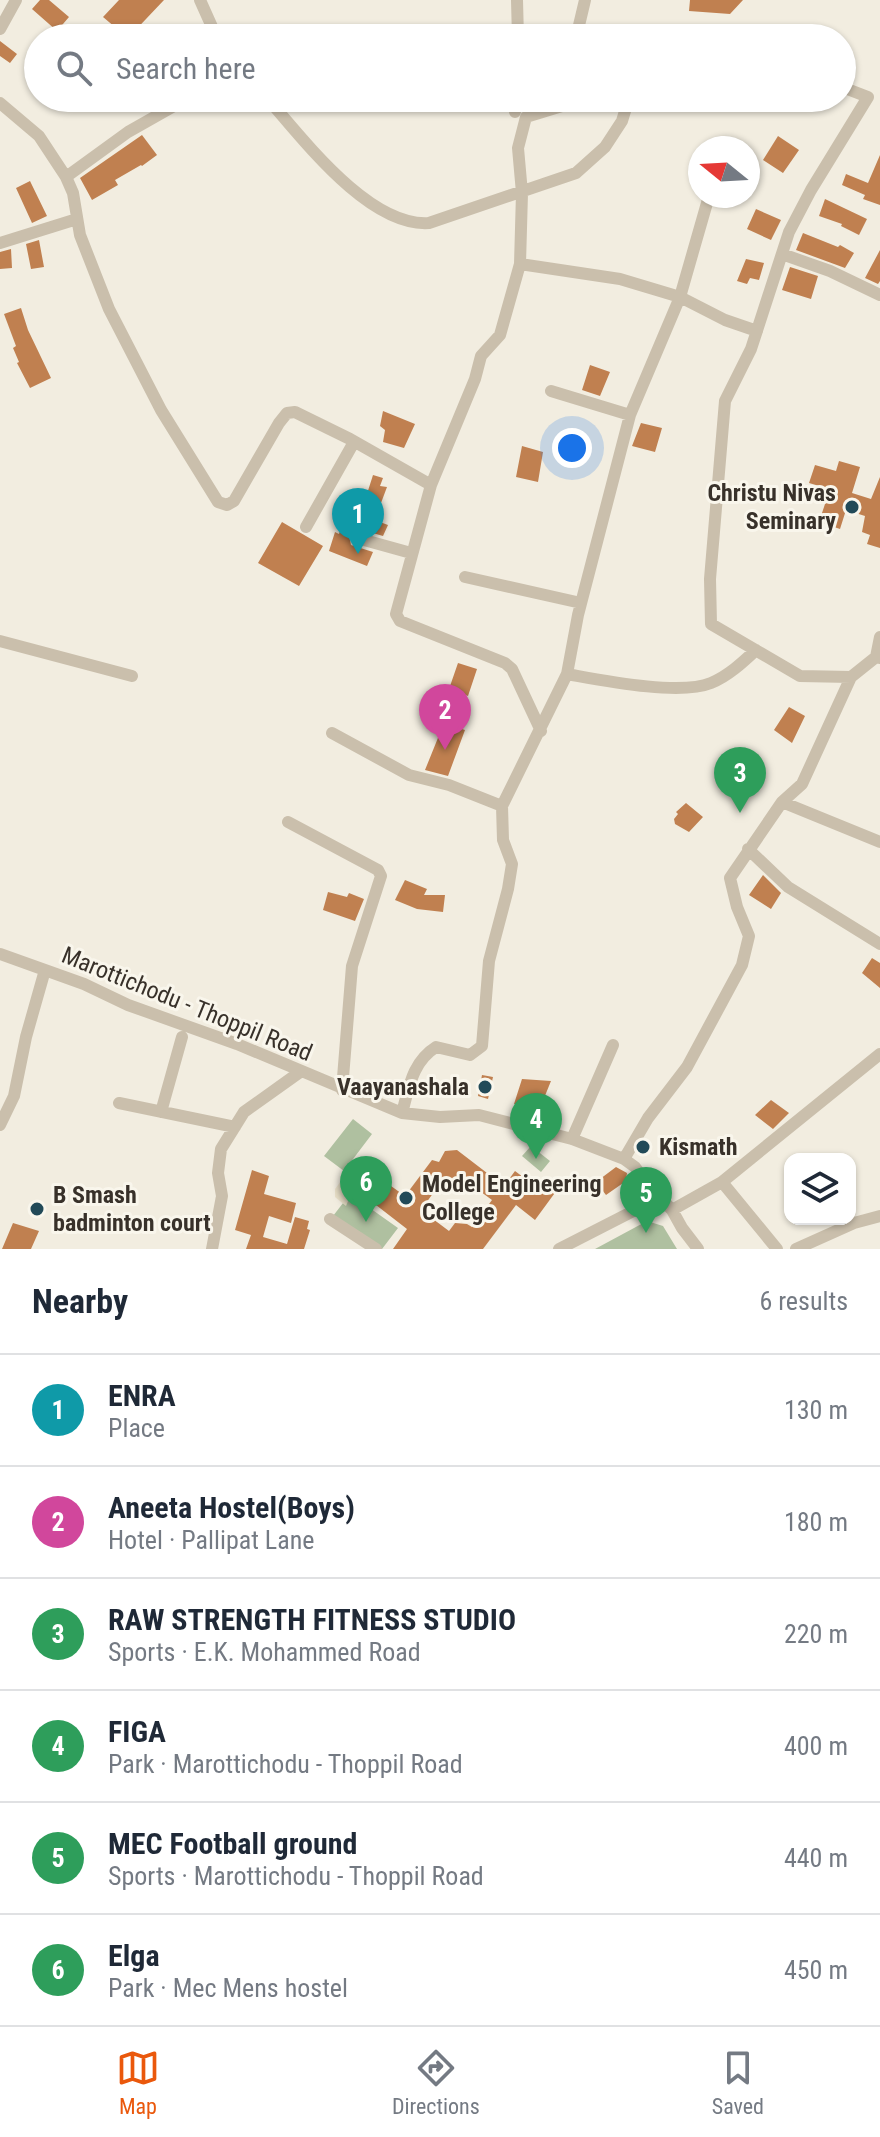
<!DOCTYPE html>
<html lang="en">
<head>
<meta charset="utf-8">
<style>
	:root { --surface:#fff; --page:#f6f6f7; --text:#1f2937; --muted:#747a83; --line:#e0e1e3; --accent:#ea580c }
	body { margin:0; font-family:"Roboto Condensed",sans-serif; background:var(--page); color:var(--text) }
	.controls { position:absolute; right:24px; bottom:24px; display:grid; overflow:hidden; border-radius:16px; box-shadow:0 2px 6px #0004 }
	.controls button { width:72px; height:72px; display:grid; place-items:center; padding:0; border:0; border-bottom:2px solid var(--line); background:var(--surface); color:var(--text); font:40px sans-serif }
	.compass { position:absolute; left:688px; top:136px; width:72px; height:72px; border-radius:50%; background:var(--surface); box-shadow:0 2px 6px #0004; rotate:288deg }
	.you { position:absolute; left:572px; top:448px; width:28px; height:28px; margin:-20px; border:6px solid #fff; border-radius:50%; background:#1a73e8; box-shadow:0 0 0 12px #1a73e833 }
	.badge { display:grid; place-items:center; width:52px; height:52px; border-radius:50%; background:var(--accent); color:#fff; font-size:26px; font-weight:700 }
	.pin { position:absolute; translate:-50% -66px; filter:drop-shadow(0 2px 4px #0008) }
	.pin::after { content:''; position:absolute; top:42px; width:28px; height:24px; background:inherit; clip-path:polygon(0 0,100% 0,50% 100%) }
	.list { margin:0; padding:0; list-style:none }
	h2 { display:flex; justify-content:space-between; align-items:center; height:104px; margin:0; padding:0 32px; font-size:34px }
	h2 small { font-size:26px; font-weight:400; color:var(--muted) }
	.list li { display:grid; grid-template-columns:52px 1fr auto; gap:24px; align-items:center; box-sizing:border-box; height:112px; padding:0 32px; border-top:2px solid var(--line) }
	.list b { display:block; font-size:30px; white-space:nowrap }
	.list p { margin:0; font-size:26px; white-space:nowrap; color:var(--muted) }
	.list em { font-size:26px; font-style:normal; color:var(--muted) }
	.icon { flex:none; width:44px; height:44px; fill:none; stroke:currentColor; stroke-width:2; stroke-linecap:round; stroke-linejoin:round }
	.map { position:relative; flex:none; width:880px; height:1249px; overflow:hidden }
	.search { position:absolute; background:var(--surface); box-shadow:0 2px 6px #0004; left:24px; right:24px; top:24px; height:88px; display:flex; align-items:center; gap:20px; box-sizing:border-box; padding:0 28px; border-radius:44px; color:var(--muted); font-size:30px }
	.sheet { height:776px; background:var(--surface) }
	nav { display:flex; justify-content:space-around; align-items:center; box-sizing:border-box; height:112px; border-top:2px solid var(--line); background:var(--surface); font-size:22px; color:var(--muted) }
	nav a { display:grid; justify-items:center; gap:4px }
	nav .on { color:var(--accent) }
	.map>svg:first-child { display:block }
	.green { fill:#afc0a0 }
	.plaza { fill:#e9e0c8 }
	.building { fill:#c08050; fill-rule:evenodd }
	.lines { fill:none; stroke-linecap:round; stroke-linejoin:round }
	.street { stroke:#cabfac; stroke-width:12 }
	.poi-dot { fill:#224a58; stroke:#f9f6ec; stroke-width:3 }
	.labels { text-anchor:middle; stroke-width:6; stroke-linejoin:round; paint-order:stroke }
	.poi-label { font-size:24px; font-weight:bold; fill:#38312a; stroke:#f9f6ec; text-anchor:start }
	.street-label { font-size:24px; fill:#38312a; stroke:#f9f6ec }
</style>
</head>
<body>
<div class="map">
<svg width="880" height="1249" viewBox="0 0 880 1249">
	<rect width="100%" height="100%" fill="#f2ede0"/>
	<path class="green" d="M353 1119 372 1134 344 1171 324 1156Z
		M531 1146 550 1161 541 1172 522 1156Z
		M350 1194 398 1228 382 1249 333 1216Z
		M647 1221 663 1226 677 1249H595Z"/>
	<path class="plaza" d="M348 1179 356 1182 346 1206 335 1197V1189L341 1181Z"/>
	<path class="building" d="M40 0H49L69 17 57 31 32 9Z
		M119 0H164L128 38 103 17Z
		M690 0H743L730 14 689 11Z
		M0 41 17 54 10 63 0 56Z
		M142 135 157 155 142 166 141 165 115 180 118 185 92 200 80 178Z
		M778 136 799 150 783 173 763 160Z
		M880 155V205L863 199 865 195 842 185 846 174 868 183Z
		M30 181 47 216 32 223 16 188Z
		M825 199 867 219 859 235 841 226 842 224 819 216Z
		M756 209 781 220 771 240 747 229Z
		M803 233 838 247 840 245 854 253 845 268 796 250Z
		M39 240 44 267 31 269 26 244Z
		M11 249 12 268 0 269V252Z
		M880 250V281L878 284 865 278Z
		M746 259 764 263 759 280 750 278 747 284 737 281Z
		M790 267 818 276 811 299 782 290Z
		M21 308 28 330 51 378 30 388 17 363 19 362 13 348 16 346 4 314Z
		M590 365 610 372 600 396 582 390Z
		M383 411 415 424 404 448 383 442 385 430 380 426Z
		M641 423 662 428 655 452 632 446Z
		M522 446 543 452 538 482 516 477Z
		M839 461 860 467 852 493 871 499 880 477V548L867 544 870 535 862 532 865 516 846 510 840 529 819 522 825 504 821 502 826 488 809 483 815 465 836 471Z
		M373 475 383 478 380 486 387 487 381 503 366 497Z
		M346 510 362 521 364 516 388 525 383 536 359 529 349 535 351 545 373 552 367 566 329 551 335 532 339 534Z
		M282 522 323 546 299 586 258 563Z
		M458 663 477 669 468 696 449 689Z
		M789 707 805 716 792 743 774 730Z
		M444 723 465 730 448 776 425 770Z
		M686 803 703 817 689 832 675 824 674 819 678 814 676 812Z
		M763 875 781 893 771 909 749 895Z
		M405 880 427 889 424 895H445L443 912 417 909 395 900Z
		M328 892 347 897 349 893 364 899 355 921 323 910Z
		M872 958 880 963V988L862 973Z
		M482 1075 493 1077 488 1099 478 1096Z
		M522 1079 551 1081 540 1108 514 1104Z
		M771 1100 789 1113 773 1129 755 1115Z
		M457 1150 504 1186 515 1171 535 1186 541 1178 557 1190 535 1220 516 1205 483 1249H393L407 1229 376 1205 391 1186 405 1196 432 1160 439 1162 445 1151ZM462 1178 492 1200 472 1227 467 1224 455 1223 449 1231 421 1210 439 1185 446 1190 455 1188Z
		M616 1167 627 1173 626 1181 606 1195 596 1182Z
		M252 1170 269 1176 264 1194 296 1203 291 1223 269 1216 263 1237 287 1244 295 1217 309 1221 307 1229 310 1230 304 1249H246L251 1235 235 1230Z
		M13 1223 39 1231 31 1249H2Z"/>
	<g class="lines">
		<path class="street" d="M200 0 217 38
			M517 0 518 38
			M0 29 16 0
			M576 38 585 0
			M842 87 868 97 811 190 789 232 751 349 725 401 710 579 711 624 800 676 851 677
			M267 98C303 139 369 227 429 223L576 173 605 147 622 121 629 98
			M0 103 39 136 66 177 73 193 80 235 109 309 161 410 218 502 227 505 234 501 279 423 287 413 295 412 350 439 431 485
			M515 112V98
			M66 177 128 132 188 98
			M0 243 77 219
			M782 254 830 271 880 295
			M520 264 620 279 680 297 725 320 757 331
			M551 391 630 415
			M306 527 354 442
			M357 538 411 553
			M465 577 581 603
			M0 641 132 676
			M876 657 880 637
			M567 674C601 680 679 696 711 683 728 676 742 663 756 650
			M541 731 512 669 505 663 400 621 396 614 431 485 475 379 481 356 500 335 520 264 522 193 518 148 526 117 562 106 564 98
			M332 733 409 775 449 785 502 806
			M782 802 880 842
			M288 822 378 870 381 876 352 966 342 1090
			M748 849 788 887 880 944
			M0 954 84 984 128 1005 237 1044 402 1113 440 1117 479 1115 572 1139 624 1159 635 1167 650 1187 649 1203 559 1249
			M119 1103 235 1127
			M161 1112 182 1037
			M402 1113C409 1088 412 1062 436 1047L470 1055 482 1046 489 961 508 889 512 864 503 840 502 806 567 674 578 615 630 415 680 297 709 196
			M0 1125 14 1096 26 1037 45 970
			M572 1139 613 1045
			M624 1159 648 1118 687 1067 742 965 749 936 737 907 730 878 782 802 802 784 851 677 876 657 880 658
			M722 1182 777 1249
			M650 1187 672 1210 682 1228 698 1249
			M672 1210 722 1182 880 1054
			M330 1219 376 1249
			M212 1249 222 1196 218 1173 221 1149 244 1112 300 1072
			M796 1249 854 1223 880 1216"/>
	</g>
	<g class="poi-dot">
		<circle cx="852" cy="507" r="8"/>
		<circle cx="485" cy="1087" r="8"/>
		<circle cx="643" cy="1147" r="8"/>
		<circle cx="406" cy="1198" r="8"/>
		<circle cx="37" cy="1209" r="8"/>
	</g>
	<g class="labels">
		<g class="poi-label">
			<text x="836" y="501" text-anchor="end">Christu Nivas<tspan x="836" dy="28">Seminary</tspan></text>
			<text x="469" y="1095" text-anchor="end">Vaayanashala</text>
			<text x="659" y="1155">Kismath</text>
			<text x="422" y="1192">Model Engineering<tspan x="422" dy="28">College</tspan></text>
			<text x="53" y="1203">B Smash<tspan x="53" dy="28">badminton court</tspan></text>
		</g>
		<g class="street-label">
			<text transform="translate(187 1004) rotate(22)" y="8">Marottichodu - Thoppil Road</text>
		</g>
	</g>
</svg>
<div class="controls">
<button><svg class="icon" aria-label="layers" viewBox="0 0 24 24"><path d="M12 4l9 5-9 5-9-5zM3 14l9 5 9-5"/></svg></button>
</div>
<svg class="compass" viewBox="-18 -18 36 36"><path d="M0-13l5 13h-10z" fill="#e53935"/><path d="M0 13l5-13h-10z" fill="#747a83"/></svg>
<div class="you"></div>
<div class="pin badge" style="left:358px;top:554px;background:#0f9aa8">1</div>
<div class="pin badge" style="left:445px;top:750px;background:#d1479c">2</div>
<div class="pin badge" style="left:740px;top:813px;background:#2e9e5b">3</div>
<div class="pin badge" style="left:536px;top:1159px;background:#2e9e5b">4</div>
<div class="pin badge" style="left:646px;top:1233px;background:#2e9e5b">5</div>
<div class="pin badge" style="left:366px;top:1222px;background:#2e9e5b">6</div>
<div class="search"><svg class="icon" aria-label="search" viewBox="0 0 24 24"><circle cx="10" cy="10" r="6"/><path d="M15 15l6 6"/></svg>Search here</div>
</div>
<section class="sheet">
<h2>Nearby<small>6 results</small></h2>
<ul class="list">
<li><span class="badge" style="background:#0f9aa8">1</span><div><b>ENRA</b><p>Place</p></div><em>130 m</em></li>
<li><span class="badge" style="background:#d1479c">2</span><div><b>Aneeta Hostel(Boys)</b><p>Hotel · Pallipat Lane</p></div><em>180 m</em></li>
<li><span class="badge" style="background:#2e9e5b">3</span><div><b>RAW STRENGTH FITNESS STUDIO</b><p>Sports · E.K. Mohammed Road</p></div><em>220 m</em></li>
<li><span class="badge" style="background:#2e9e5b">4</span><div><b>FIGA</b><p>Park · Marottichodu - Thoppil Road</p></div><em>400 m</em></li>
<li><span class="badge" style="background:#2e9e5b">5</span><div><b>MEC Football ground</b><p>Sports · Marottichodu - Thoppil Road</p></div><em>440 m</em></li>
<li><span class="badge" style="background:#2e9e5b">6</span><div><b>Elga</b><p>Park · Mec Mens hostel</p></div><em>450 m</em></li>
</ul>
</section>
<nav>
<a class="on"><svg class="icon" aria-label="map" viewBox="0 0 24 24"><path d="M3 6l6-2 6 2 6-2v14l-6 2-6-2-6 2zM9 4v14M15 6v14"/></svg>Map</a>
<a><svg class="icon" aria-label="directions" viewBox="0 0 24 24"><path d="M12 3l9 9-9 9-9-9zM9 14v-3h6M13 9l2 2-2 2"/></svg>Directions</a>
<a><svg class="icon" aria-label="saved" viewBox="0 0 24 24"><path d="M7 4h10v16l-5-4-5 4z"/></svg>Saved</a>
</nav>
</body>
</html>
